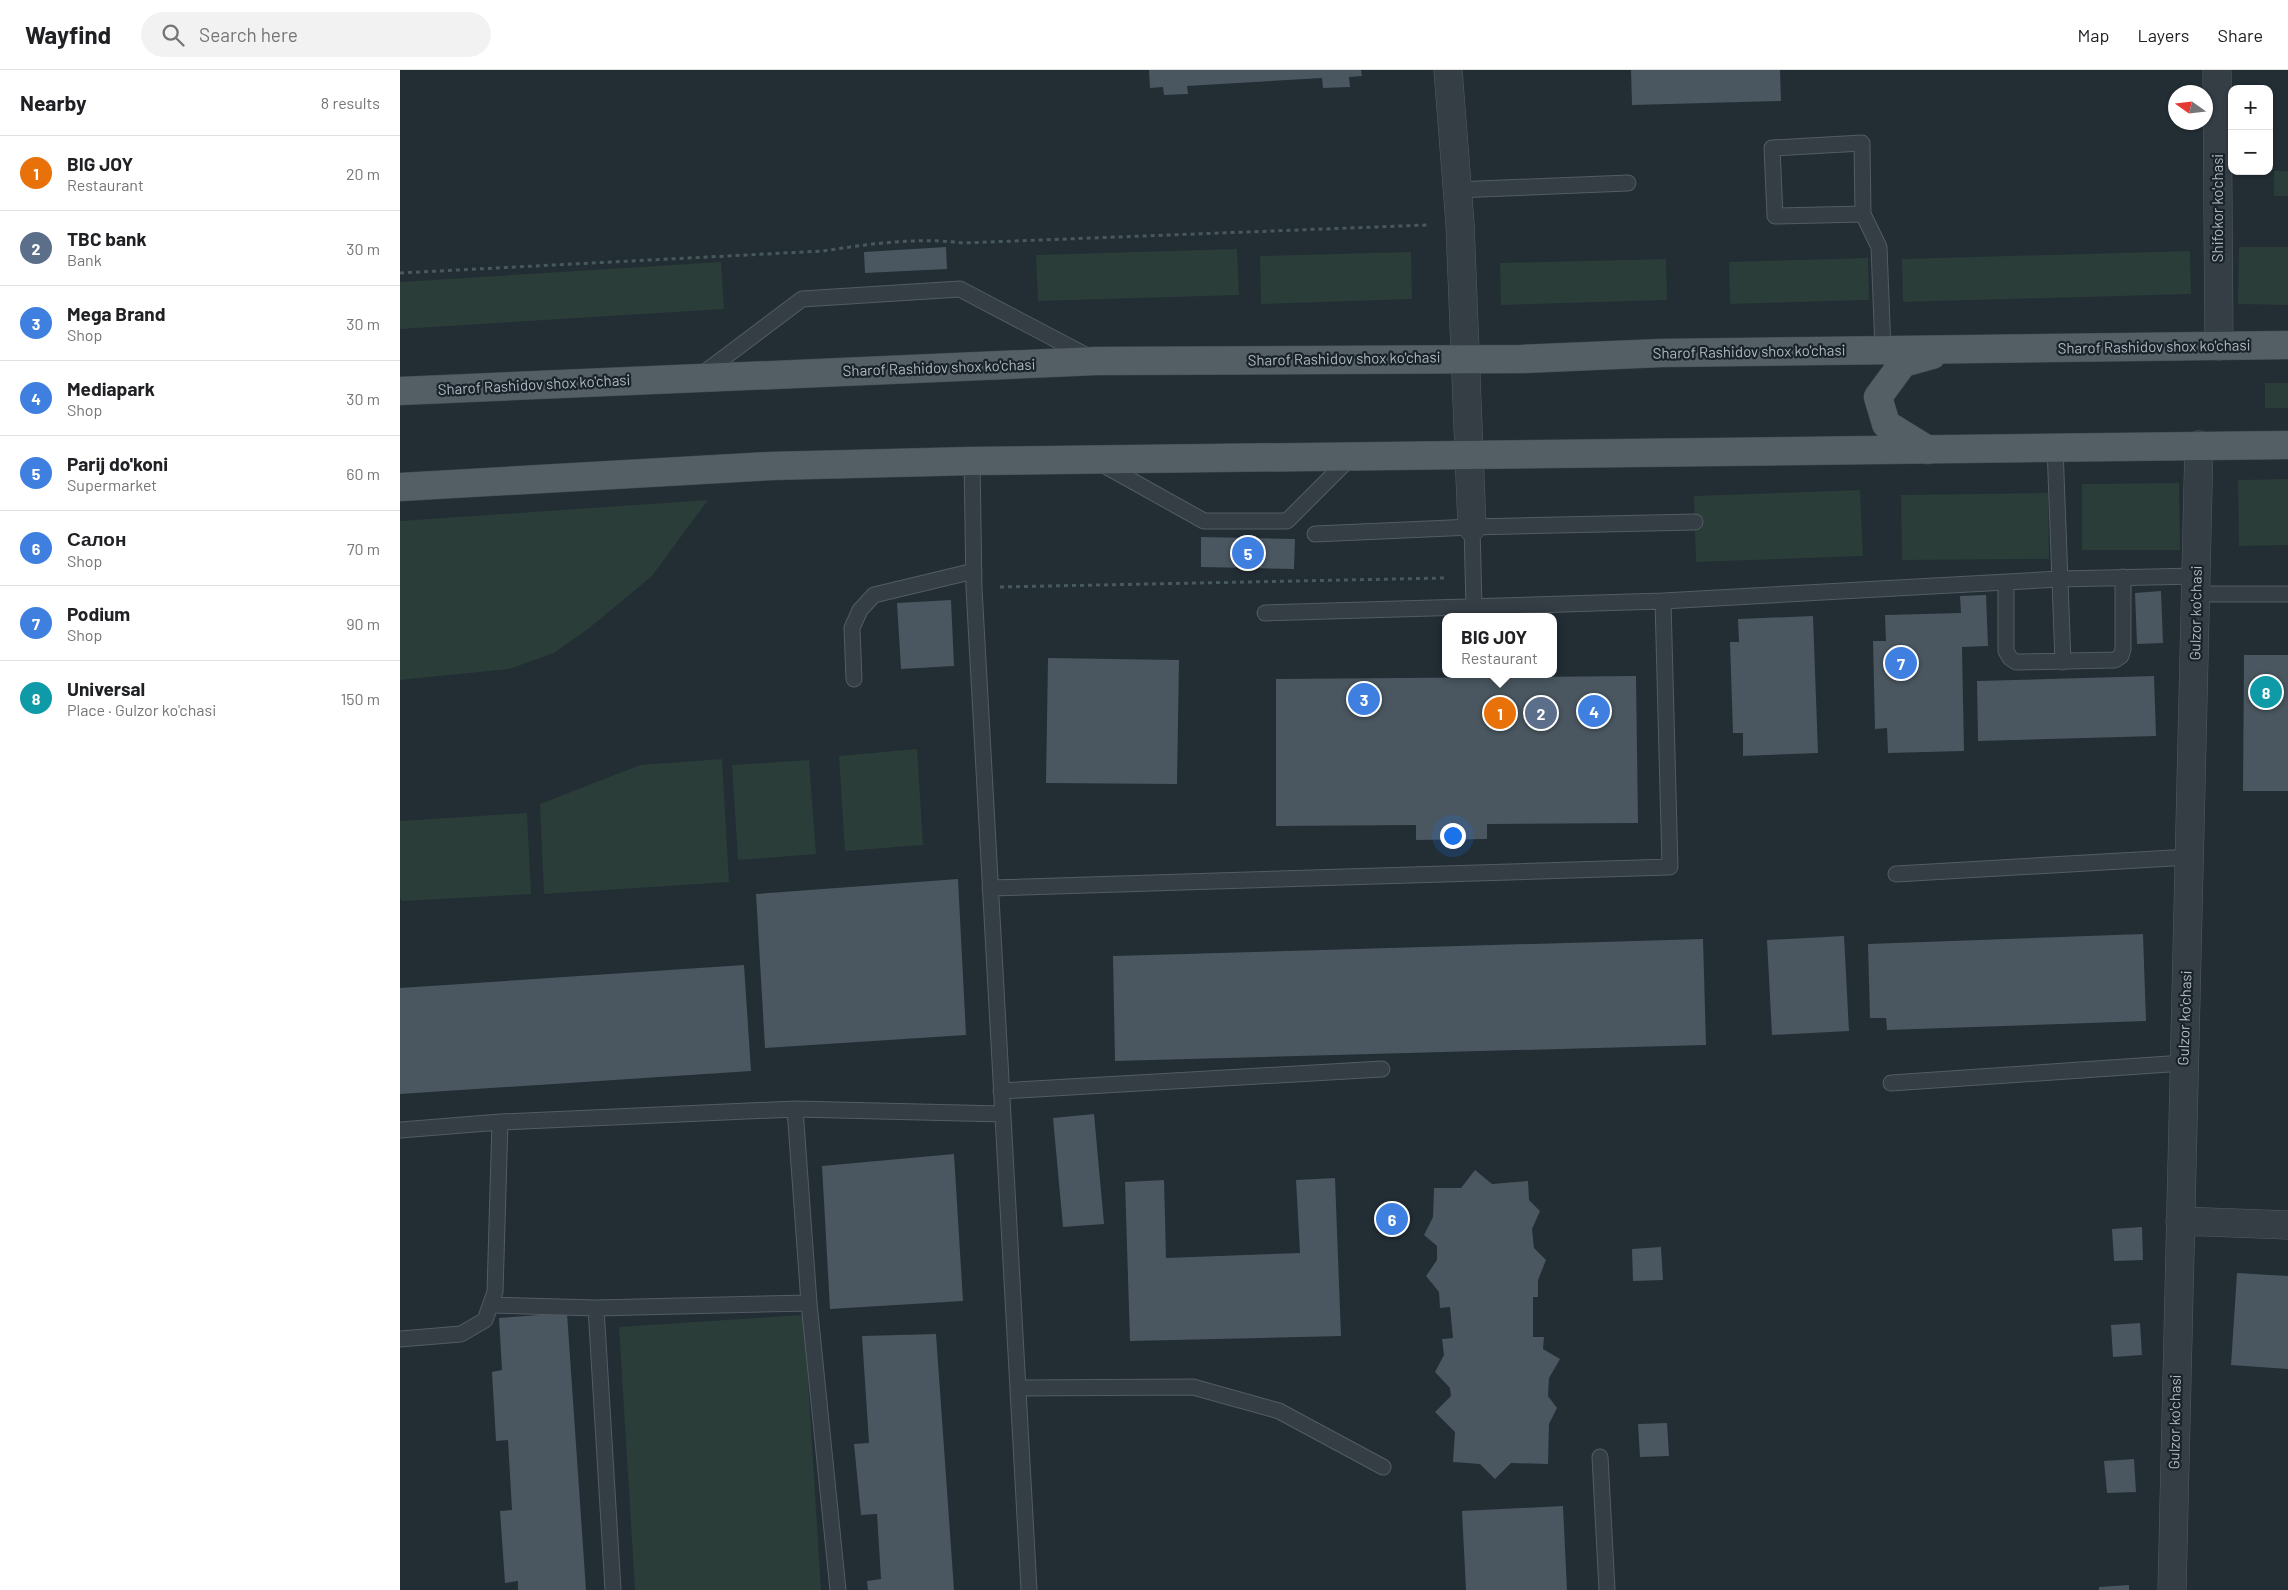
<!DOCTYPE html>
<html lang="en">
<head>
<meta charset="utf-8">
<style>
	:root { --surface:#fff; --page:#f2f2f2; --text:#202124; --muted:#757577; --line:#e0e0e0; --accent:#50697e }
	body { margin:0; font-family:Barlow,sans-serif; background:var(--page); color:var(--text) }
	.controls { position:absolute; right:15px; top:15px; display:grid; overflow:hidden; border-radius:10px; box-shadow:0 1px 4px #0004 }
	.controls button { width:45px; height:45px; display:grid; place-items:center; padding:0; border:0; border-bottom:1px solid var(--line); background:var(--surface); color:var(--text); font:25px sans-serif }
	.compass { position:absolute; left:1768px; top:15px; width:45px; height:45px; border-radius:50%; background:var(--surface); box-shadow:0 1px 4px #0004; rotate:284deg }
	.you { position:absolute; left:1052px; top:765px; width:18px; height:18px; margin:-12px; border:4px solid #fff; border-radius:50%; background:#1a73e8; box-shadow:0 0 0 8px #1a73e833 }
	.badge { display:grid; place-items:center; width:32px; height:32px; border-radius:50%; background:var(--accent); color:#fff; font-size:16px; font-weight:700 }
	.pin { position:absolute; translate:-50% -50%; border:2px solid #fff; box-shadow:0 1px 5px #0006 }
	.popup { position:absolute; left:1042px; top:543px; width:115px; height:65px; box-sizing:border-box; display:grid; place-content:center; border-radius:10px; background:var(--surface); filter:drop-shadow(0 1px 4px #0005); font-size:16px; white-space:nowrap; color:var(--muted) }
	.popup b { font-size:19px; color:var(--text) }
	.popup::after { content:''; position:absolute; left:50%; top:100%; margin-left:-10px; border:10px solid transparent; border-top-color:var(--surface) }
	.list { margin:0; padding:0; list-style:none }
	h2 { display:flex; justify-content:space-between; align-items:center; height:65px; margin:0; padding:0 20px; font-size:21px }
	h2 small { font-size:16px; font-weight:400; color:var(--muted) }
	.list li { display:grid; grid-template-columns:32px 1fr auto; gap:15px; align-items:center; box-sizing:border-box; height:75px; padding:0 20px; border-top:1px solid var(--line) }
	.list b { display:block; font-size:19px; white-space:nowrap }
	.list p { margin:0; font-size:16px; white-space:nowrap; color:var(--muted) }
	.list em { font-size:16px; font-style:normal; color:var(--muted) }
	.icon { flex:none; width:28px; height:28px; fill:none; stroke:currentColor; stroke-width:2; stroke-linecap:round; stroke-linejoin:round }
	.map { position:relative; flex:none; width:1888px; height:1520px; overflow:hidden }
	header { display:flex; align-items:center; gap:30px; box-sizing:border-box; height:70px; padding:0 25px; background:var(--surface); border-bottom:1px solid var(--line) }
	header strong { font-size:24px }
	nav { display:flex; gap:28px; margin-inline-start:auto; font-size:18px }
	.search { width:350px; height:45px; background:var(--page); display:flex; align-items:center; gap:12px; box-sizing:border-box; padding:0 18px; border-radius:28px; color:var(--muted); font-size:19px }
	main { display:flex }
	aside { flex:1; background:var(--surface) }
	.map>svg:first-child { display:block }
	.green { fill:#2a3d39 }
	.building { fill:#4a5760 }
	.lines { fill:none; stroke-linecap:round; stroke-linejoin:round }
	.lane-casing { stroke:#525c63; stroke-width:17 }
	.street-casing { stroke:#525c63; stroke-width:29 }
	.primary-casing { stroke:#414a52; stroke-width:29 }
	.path { stroke:#485959; stroke-width:3; stroke-dasharray:4 4; stroke-linecap:butt }
	.lane { stroke:#353e45; stroke-width:15 }
	.street { stroke:#353e45; stroke-width:28 }
	.primary { stroke:#535e65; stroke-width:28 }
	.labels { text-anchor:middle; stroke-width:4.5; stroke-linejoin:round; paint-order:stroke }
	.street-label { font-size:15px; fill:#afb9c2; stroke:#1a232a }
</style>
</head>
<body>
<header>
<strong>Wayfind</strong>
<div class="search"><svg class="icon" aria-label="search" viewBox="0 0 24 24"><circle cx="10" cy="10" r="6"/><path d="M15 15l6 6"/></svg>Search here</div>
<nav><a>Map</a><a>Layers</a><a>Share</a></nav>
</header>
<main>
<aside>
<h2>Nearby<small>8 results</small></h2>
<ul class="list">
<li><span class="badge" style="background:#e8710a">1</span><div><b>BIG JOY</b><p>Restaurant</p></div><em>20 m</em></li>
<li><span class="badge" style="background:#5c6f8a">2</span><div><b>TBC bank</b><p>Bank</p></div><em>30 m</em></li>
<li><span class="badge" style="background:#3f7fe0">3</span><div><b>Mega Brand</b><p>Shop</p></div><em>30 m</em></li>
<li><span class="badge" style="background:#3f7fe0">4</span><div><b>Mediapark</b><p>Shop</p></div><em>30 m</em></li>
<li><span class="badge" style="background:#3f7fe0">5</span><div><b>Parij do'koni</b><p>Supermarket</p></div><em>60 m</em></li>
<li><span class="badge" style="background:#3f7fe0">6</span><div><b>Салон</b><p>Shop</p></div><em>70 m</em></li>
<li><span class="badge" style="background:#3f7fe0">7</span><div><b>Podium</b><p>Shop</p></div><em>90 m</em></li>
<li><span class="badge" style="background:#0f9aa8">8</span><div><b>Universal</b><p>Place · Gulzor ko'chasi</p></div><em>150 m</em></li>
</ul>
</aside>
<div class="map">
<svg width="1888" height="1520" viewBox="0 0 1888 1520">
	<rect width="100%" height="100%" fill="#222d34"/>
	<path class="green" d="M1874 101H1888V126H1874Z
		M1839 177H1888V235L1838 234Z
		M837 179 839 225 638 231 636 185Z
		M1790 181 1791 224 1503 232 1502 189Z
		M1011 182 1012 229 861 234 860 186Z
		M1468 188 1469 230 1330 234 1329 192Z
		M1266 189 1267 230 1101 235 1100 193Z
		M321 192 324 239 0 259V212Z
		M1865 313H1888V338H1865Z
		M1888 409V475L1839 476 1838 410Z
		M1779 413 1780 480H1682V414Z
		M1460 420 1463 486 1296 492 1294 426Z
		M1648 423 1649 489 1502 490 1501 425Z
		M308 430 252 506 188 559 154 583 109 599 0 610V451Z
		M517 679 523 775 445 781 439 686Z
		M322 689 329 812 144 824 140 734 240 695Z
		M409 690 416 784 338 790 332 695Z
		M127 743 131 824 2 831 0 827V751Z
		M404 1245 421 1520H235L219 1257Z"/>
	<path class="building" d="M749 0H961L962 6 949 7 950 17 923 18 922 8 787 16 788 24 764 25 763 17 750 18Z
		M1231 0H1380L1381 31 1232 35Z
		M546 177 547 199 465 203 464 182Z
		M801 467 895 469 894 499 801 497Z
		M1761 521 1763 573 1737 574 1735 523Z
		M1586 525 1588 576 1562 577 1564 681 1488 683 1487 658 1475 659 1473 571H1486L1485 545 1561 543 1560 526Z
		M551 530 554 596 501 599 497 533Z
		M1413 546 1418 683 1343 686V663H1333L1330 572H1339L1338 549Z
		M1844 585H1888V721H1843Z
		M648 588 779 590 777 714 646 713Z
		M1236 606 1238 753 1087 754V769L1016 770V755L876 756V609Z
		M1754 606 1756 666 1578 671 1577 611Z
		M558 809 566 965 365 978 356 824Z
		M1743 864 1746 951 1487 960 1486 948H1470L1468 874Z
		M1444 866 1449 961 1372 965 1367 870Z
		M1303 869 1306 975 715 991 713 886Z
		M344 895 351 1001 0 1024V918Z
		M694 1044 704 1154 663 1157 653 1048Z
		M554 1084 563 1231 430 1239 422 1096Z
		M1075 1100 1092 1114 1128 1111 1129 1130 1140 1141 1132 1159 1134 1178 1146 1190 1138 1210V1227H1133V1267H1144L1143 1279 1160 1289 1149 1308 1148 1326 1157 1338 1149 1354 1148 1394 1111 1393 1095 1409 1080 1394 1053 1392 1055 1362 1035 1342 1051 1326 1050 1318 1035 1302 1044 1285 1042 1269 1053 1268 1050 1237 1040 1238 1039 1222 1026 1206 1037 1190V1176L1024 1165 1033 1147 1034 1118H1061Z
		M935 1108 941 1266 730 1271 725 1112 764 1110 766 1188 900 1183 896 1110Z
		M1742 1157 1743 1190 1714 1191 1712 1159Z
		M1261 1177 1263 1210 1233 1211 1232 1179Z
		M1837 1203 1888 1206V1299L1831 1295Z
		M167 1243 186 1520H118V1511L105 1513 100 1441 112 1440 108 1370 96 1371 92 1302 102 1300 99 1248Z
		M1740 1253 1742 1285 1713 1287 1711 1255Z
		M536 1264 554 1520H468L467 1511 481 1509 477 1444 461 1445 454 1374 469 1373 462 1266Z
		M1267 1353 1269 1386 1240 1387 1238 1354Z
		M1734 1389 1736 1422 1707 1423 1704 1391Z
		M1163 1436 1167 1520H1066L1062 1441Z
		M1729 1515V1520H1699V1517Z"/>
	<g class="lines">
		<g class="lane-casing">
			<path id="lane" d="M1055 120 1228 113
				M1463 144 1462 73 1372 78 1375 146 1463 144 1479 177 1483 280
				M301 305 402 229 560 219 691 288
				M1655 377 1663 592
				M572 391 574 518 629 1520
				M700 393 804 451H887L951 387
				M1072 457 1074 537
				M915 464 1072 457 1295 452
				M1606 513V581L1610 588 1616 592 1715 590 1721 586 1723 579V507
				M1796 524H1888
				M865 543 1263 531
				M454 609 452 558 460 540 474 525 574 501
				M1496 804 1790 787
				M590 818 1270 797 1263 531 1659 509 1797 506
				M1491 1013 1784 993
				M601 1021 982 999
				M0 1060 100 1052
				M90 1235 196 1238
				M0 1269 61 1264 85 1250 95 1222 100 1052 395 1039
				M618 1318 793 1317 879 1341 983 1397
				M1200 1387 1207 1520
				M213 1520 196 1238 409 1233
				M438 1520 409 1233 395 1039 603 1044"/>
		</g>
		<g class="street-casing">
			<path id="street" d="M1048 0 1060 154 1072 457
				M1817 0 1819 276
				M1780 1151 1888 1155
				M1772 1520 1799 375"/>
		</g>
		<g class="primary-casing">
			<path id="primary" d="M0 321 696 291 1121 289 1261 283 1888 275
				M1528 380 1486 354 1478 327 1503 293 1532 285
				M0 417 371 396 572 391 1888 375"/>
		</g>
		<path class="path" d="M0 203 423 181C469 174 517 167 563 173L1027 155
			M600 517 1044 508
			M1056 604V607"/>
		<use href="#lane" class="lane"/>
		<use href="#street" class="street"/>
		<use href="#primary" class="primary"/>
	</g>
	<g class="labels">
		<g class="street-label">
			<text transform="translate(1818 138) rotate(-90)" y="5">Shifokor ko'chasi</text>
			<text transform="translate(1754 277) rotate(-1)" y="5">Sharof Rashidov shox ko'chasi</text>
			<text transform="translate(1349 282) rotate(-1)" y="5">Sharof Rashidov shox ko'chasi</text>
			<text transform="translate(944 289) rotate(-1)" y="5">Sharof Rashidov shox ko'chasi</text>
			<text transform="translate(539 298) rotate(-2)" y="5">Sharof Rashidov shox ko'chasi</text>
			<text transform="translate(134 315) rotate(-3)" y="5">Sharof Rashidov shox ko'chasi</text>
			<text transform="translate(1796 543) rotate(-89)" y="5">Gulzor ko'chasi</text>
			<text transform="translate(1785 948) rotate(-88)" y="5">Gulzor ko'chasi</text>
			<text transform="translate(1775 1352) rotate(-89)" y="5">Gulzor ko'chasi</text>
		</g>
	</g>
</svg>
<div class="controls">
<button>+</button>
<button>−</button>
</div>
<svg class="compass" viewBox="-18 -18 36 36"><path d="M0-13l5 13h-10z" fill="#e53935"/><path d="M0 13l5-13h-10z" fill="#757577"/></svg>
<div class="you"></div>
<div class="pin badge" style="left:1100px;top:643px;background:#e8710a">1</div>
<div class="popup"><b>BIG JOY</b>Restaurant</div>
<div class="pin badge" style="left:1141px;top:643px;background:#5c6f8a">2</div>
<div class="pin badge" style="left:964px;top:629px;background:#3f7fe0">3</div>
<div class="pin badge" style="left:1194px;top:641px;background:#3f7fe0">4</div>
<div class="pin badge" style="left:848px;top:483px;background:#3f7fe0">5</div>
<div class="pin badge" style="left:992px;top:1149px;background:#3f7fe0">6</div>
<div class="pin badge" style="left:1501px;top:593px;background:#3f7fe0">7</div>
<div class="pin badge" style="left:1866px;top:622px;background:#0f9aa8">8</div>
</div>
</main>
</body>
</html>
